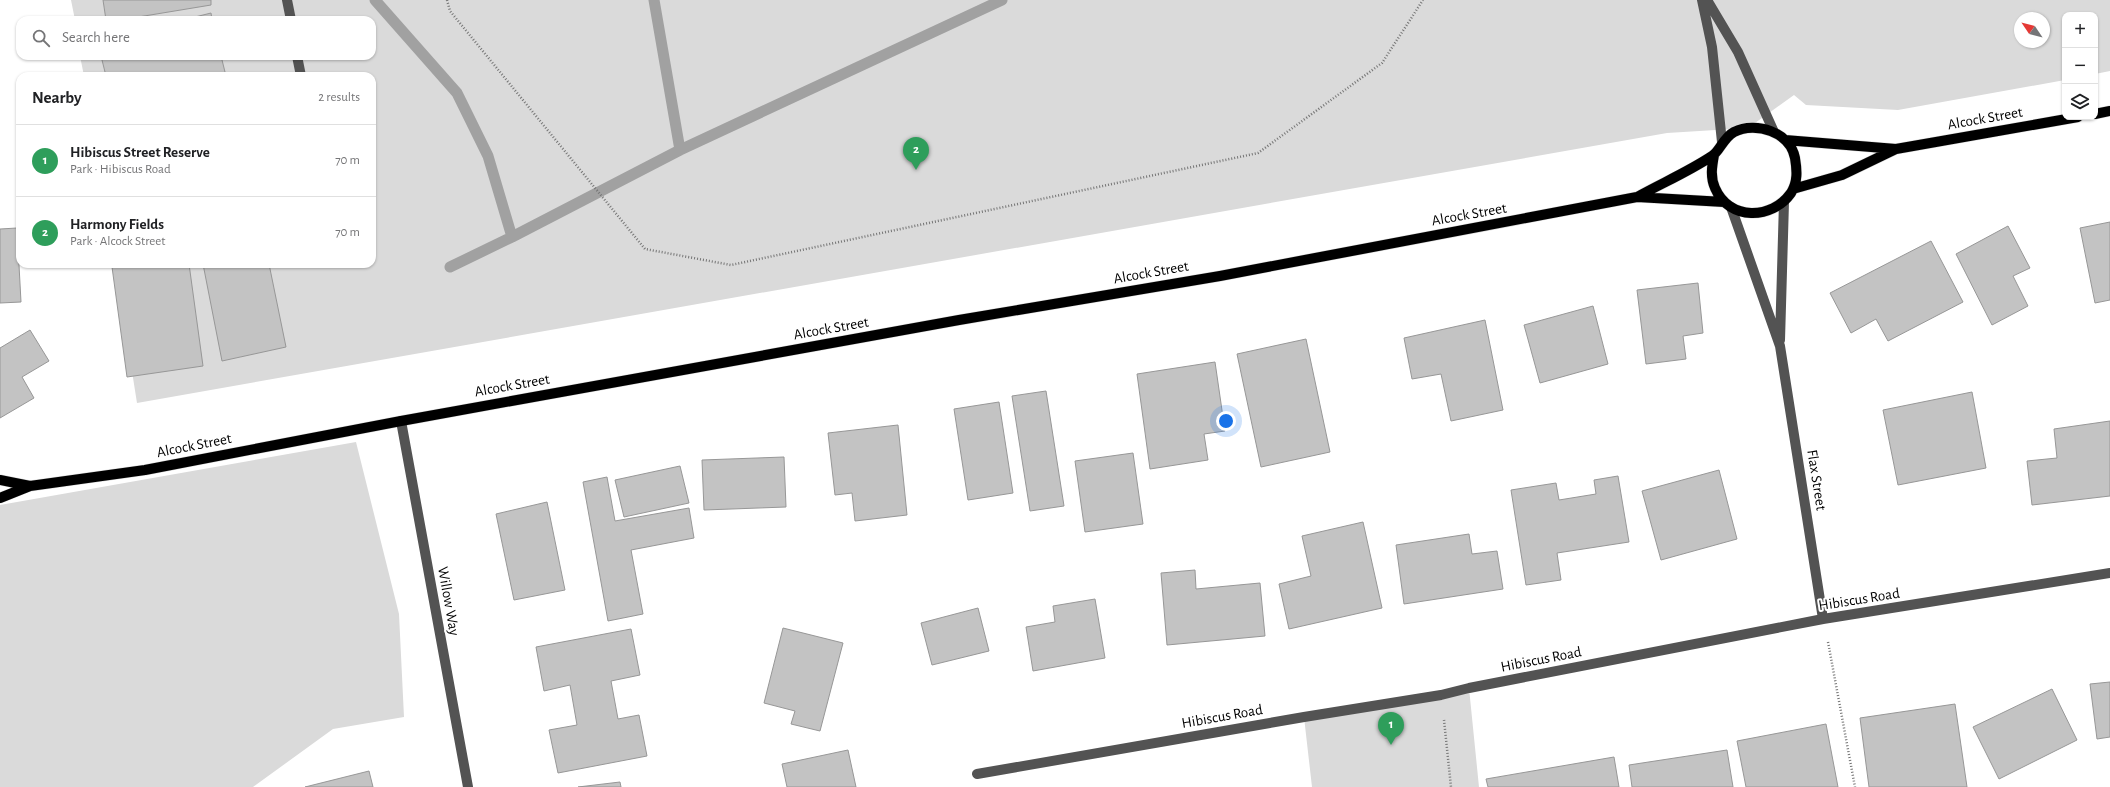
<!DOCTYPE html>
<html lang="en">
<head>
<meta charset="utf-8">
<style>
	:root { --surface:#fff; --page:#f2f2f2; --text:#202124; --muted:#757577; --line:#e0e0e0; --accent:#2563eb }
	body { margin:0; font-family:"Alegreya Sans",sans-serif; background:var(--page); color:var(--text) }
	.controls { position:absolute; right:12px; top:12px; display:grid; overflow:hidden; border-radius:8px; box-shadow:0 1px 3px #0004 }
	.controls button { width:36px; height:36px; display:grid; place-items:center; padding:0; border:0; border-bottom:1px solid var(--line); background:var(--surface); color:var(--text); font:20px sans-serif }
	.compass { position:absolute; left:2014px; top:12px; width:36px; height:36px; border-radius:50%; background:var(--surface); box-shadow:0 1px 3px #0004; rotate:305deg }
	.you { position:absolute; left:1226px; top:421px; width:14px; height:14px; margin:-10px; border:3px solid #fff; border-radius:50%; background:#1a73e8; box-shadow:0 0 0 6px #1a73e833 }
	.badge { display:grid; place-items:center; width:26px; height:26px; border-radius:50%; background:var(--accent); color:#fff; font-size:13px; font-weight:700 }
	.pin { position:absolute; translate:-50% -33px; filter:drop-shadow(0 1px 2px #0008) }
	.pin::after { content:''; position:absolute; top:21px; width:14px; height:12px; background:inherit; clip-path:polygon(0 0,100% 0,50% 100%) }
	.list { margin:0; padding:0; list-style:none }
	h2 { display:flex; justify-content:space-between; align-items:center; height:52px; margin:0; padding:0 16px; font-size:17px }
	h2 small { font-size:13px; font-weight:400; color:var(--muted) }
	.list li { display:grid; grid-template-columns:26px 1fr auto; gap:12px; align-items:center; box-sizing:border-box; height:72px; padding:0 16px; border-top:1px solid var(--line) }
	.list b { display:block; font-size:15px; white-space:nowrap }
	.list p { margin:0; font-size:13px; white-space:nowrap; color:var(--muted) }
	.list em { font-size:13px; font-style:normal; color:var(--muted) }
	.icon { flex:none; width:22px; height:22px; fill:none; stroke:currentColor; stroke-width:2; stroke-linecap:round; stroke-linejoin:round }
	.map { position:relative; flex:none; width:2110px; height:787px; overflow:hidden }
	.search { position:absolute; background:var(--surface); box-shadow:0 1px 3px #0004; left:16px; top:16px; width:360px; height:44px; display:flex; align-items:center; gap:10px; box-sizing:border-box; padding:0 14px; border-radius:12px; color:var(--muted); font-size:15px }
	.panel { position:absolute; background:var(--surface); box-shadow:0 1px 3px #0004; left:16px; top:72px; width:360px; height:196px; border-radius:12px }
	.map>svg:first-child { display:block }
	.green { fill:#dadada; fill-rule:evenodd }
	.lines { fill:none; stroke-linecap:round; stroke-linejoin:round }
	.stream { stroke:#a1a1a1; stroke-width:11 }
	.building { fill:#c3c3c3; stroke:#979797 }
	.major-casing { stroke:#dbdbdb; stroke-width:11 }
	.path { stroke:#757575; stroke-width:2.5; stroke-dasharray:1 2; stroke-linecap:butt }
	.minor { stroke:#535353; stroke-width:10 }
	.major { stroke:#000; stroke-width:10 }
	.labels { text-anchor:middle; stroke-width:4; stroke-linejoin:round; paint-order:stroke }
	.street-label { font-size:15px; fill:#000; stroke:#fff }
</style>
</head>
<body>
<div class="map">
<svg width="2110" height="787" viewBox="0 0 2110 787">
	<rect width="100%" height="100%" fill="#fff"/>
	<path class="green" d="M71 0H2110V71L2095 74V15H2065V80L1898 110 1806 105 1794 95 1748 128 1667 133 137 403 115 264H372V76H84L80 56H372V20H75ZM2020 18H2044V42H2020Z
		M356 442 399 614 404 717 333 729 253 787H0V505Z
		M1469 688 1479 787H1312L1304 717Z"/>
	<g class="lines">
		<path class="stream" d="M375 0 457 93 488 156 512 237
			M654 0 680 150
			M450 267 512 237 680 150 1002 0"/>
	</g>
	<path class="building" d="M103 0H211V5L120 20H106Z
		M211 13 212 20H183Z
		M101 56H221L226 76H106Z
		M2110 222V300L2095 303 2080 228Z
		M2008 226 2030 268 2013 276 2028 306 1992 325 1956 254Z
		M17 228 21 302 0 303V229Z
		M1931 241 1963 302 1888 341 1876 319 1851 333 1830 293Z
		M135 264H189L203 366 127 377 112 267Z
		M203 264H269L286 347 222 361Z
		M1698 283 1703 333 1683 336 1686 359 1646 364 1637 290Z
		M1593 306 1608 364 1540 383 1524 325Z
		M1485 320 1503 410 1451 421 1441 374 1412 379 1404 338Z
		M30 330 49 361 22 377 34 398 0 418V348Z
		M1306 339 1330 452 1261 467 1237 354Z
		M1215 362 1225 431 1204 434 1208 460 1150 469 1137 374Z
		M1046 391 1064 506 1030 511 1012 396Z
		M1972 392 1986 468 1898 485 1883 410Z
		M999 402 1013 493 968 500 954 409Z
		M2110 421V496L2032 505 2027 461 2057 458 2054 429Z
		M898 425 907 515 855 521 852 493 835 495 828 433Z
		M1133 453 1143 524 1085 532 1075 461Z
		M784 457 786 507 704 510 702 460Z
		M680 466 689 503 624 517 615 480Z
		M1719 470 1737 539 1661 560 1642 491Z
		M1618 476 1629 542 1557 553 1561 580 1526 585 1511 490 1556 483 1559 500 1596 494 1594 480Z
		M607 477 615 521 689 508 694 538 631 550 643 614 608 621 583 482Z
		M547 502 565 590 514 600 496 514Z
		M1363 522 1382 608 1289 629 1279 584 1311 576 1302 536Z
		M1469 534 1472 554 1497 551 1503 589 1404 604 1396 545Z
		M1195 570 1196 589 1260 583 1265 636 1167 645 1161 573Z
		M1095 599 1105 658 1033 671 1026 627 1055 622 1053 606Z
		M978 608 989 651 932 665 921 623Z
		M783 628 843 643 820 731 791 724 795 711 764 703Z
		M631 629 640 675 611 681 618 719 639 715 647 756 558 773 549 730 577 725 570 685 544 691 536 647Z
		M2110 682V737L2097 739 2090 684Z
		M2052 689 2077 740 1999 779 1973 727Z
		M1955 704 1967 787H1869L1860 718Z
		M1826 724 1838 787H1746L1737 741Z
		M848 750 856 787H787L782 764Z
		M1727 750 1733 787H1632L1629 765Z
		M1614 757 1619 787H1488L1486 779Z
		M369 771 373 787H305Z
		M620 782 621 787H578Z"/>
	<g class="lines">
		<g class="major-casing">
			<path id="major" d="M2095 114 2110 111
				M1785 140 1896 149 2078 117
				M1793 189 1842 175 1896 149
				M1637 197C1662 183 1688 172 1712 156 1720 151 1723 138 1734 132 1756 121 1790 132 1795 158 1797 170 1798 182 1791 193 1772 220 1729 221 1715 188 1710 177 1712 166 1714 155
				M0 480 30 486
				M0 498 30 486 145 470 401 421 959 320 1220 276 1637 197 1724 202"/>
		</g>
		<path class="path" d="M447 0 450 11 645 249 731 265 1258 153 1382 63 1423 0
			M1828 642 1855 787
			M1444 720 1451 787"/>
		<path class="minor" d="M287 0 291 20
			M1702 0 1712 47 1722 142
			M1707 0 1738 52 1774 132
			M297 56 301 76
			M1731 207 1780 346 1823 619
			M1780 340 1784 202
			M401 421 468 787
			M977 774 1304 717 1441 695 1469 688 1823 619 2110 573"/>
		<use href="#major" class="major"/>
	</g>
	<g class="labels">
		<g class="street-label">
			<text transform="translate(1985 118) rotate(-10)" y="5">Alcock Street</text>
			<text transform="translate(1469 214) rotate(-10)" y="5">Alcock Street</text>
			<text transform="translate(1151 272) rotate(-10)" y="5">Alcock Street</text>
			<text transform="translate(831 328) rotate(-10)" y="5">Alcock Street</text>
			<text transform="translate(512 385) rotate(-10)" y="5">Alcock Street</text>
			<text transform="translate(194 445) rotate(-11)" y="5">Alcock Street</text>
			<text transform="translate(1817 480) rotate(81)" y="5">Flax Street</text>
			<text transform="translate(1859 599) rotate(-9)" y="5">Hibiscus Road</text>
			<text transform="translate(449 601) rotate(80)" y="5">Willow Way</text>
			<text transform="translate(1541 659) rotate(-11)" y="5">Hibiscus Road</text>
			<text transform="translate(1222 716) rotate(-10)" y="5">Hibiscus Road</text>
		</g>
	</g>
</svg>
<div class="controls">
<button>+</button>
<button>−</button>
<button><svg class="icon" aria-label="layers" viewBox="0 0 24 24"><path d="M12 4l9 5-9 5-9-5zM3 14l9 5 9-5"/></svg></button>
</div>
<svg class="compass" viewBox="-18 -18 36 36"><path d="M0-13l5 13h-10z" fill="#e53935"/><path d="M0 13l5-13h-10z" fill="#757577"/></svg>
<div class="you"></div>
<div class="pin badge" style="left:1391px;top:745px;background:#2e9e5b">1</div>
<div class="pin badge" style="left:916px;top:170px;background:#2e9e5b">2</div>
<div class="search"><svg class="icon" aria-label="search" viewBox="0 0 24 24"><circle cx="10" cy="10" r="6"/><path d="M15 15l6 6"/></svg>Search here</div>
<section class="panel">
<h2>Nearby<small>2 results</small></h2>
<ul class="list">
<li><span class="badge" style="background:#2e9e5b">1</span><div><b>Hibiscus Street Reserve</b><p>Park · Hibiscus Road</p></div><em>70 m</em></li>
<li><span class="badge" style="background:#2e9e5b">2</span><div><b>Harmony Fields</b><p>Park · Alcock Street</p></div><em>70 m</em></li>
</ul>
</section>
</div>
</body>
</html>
